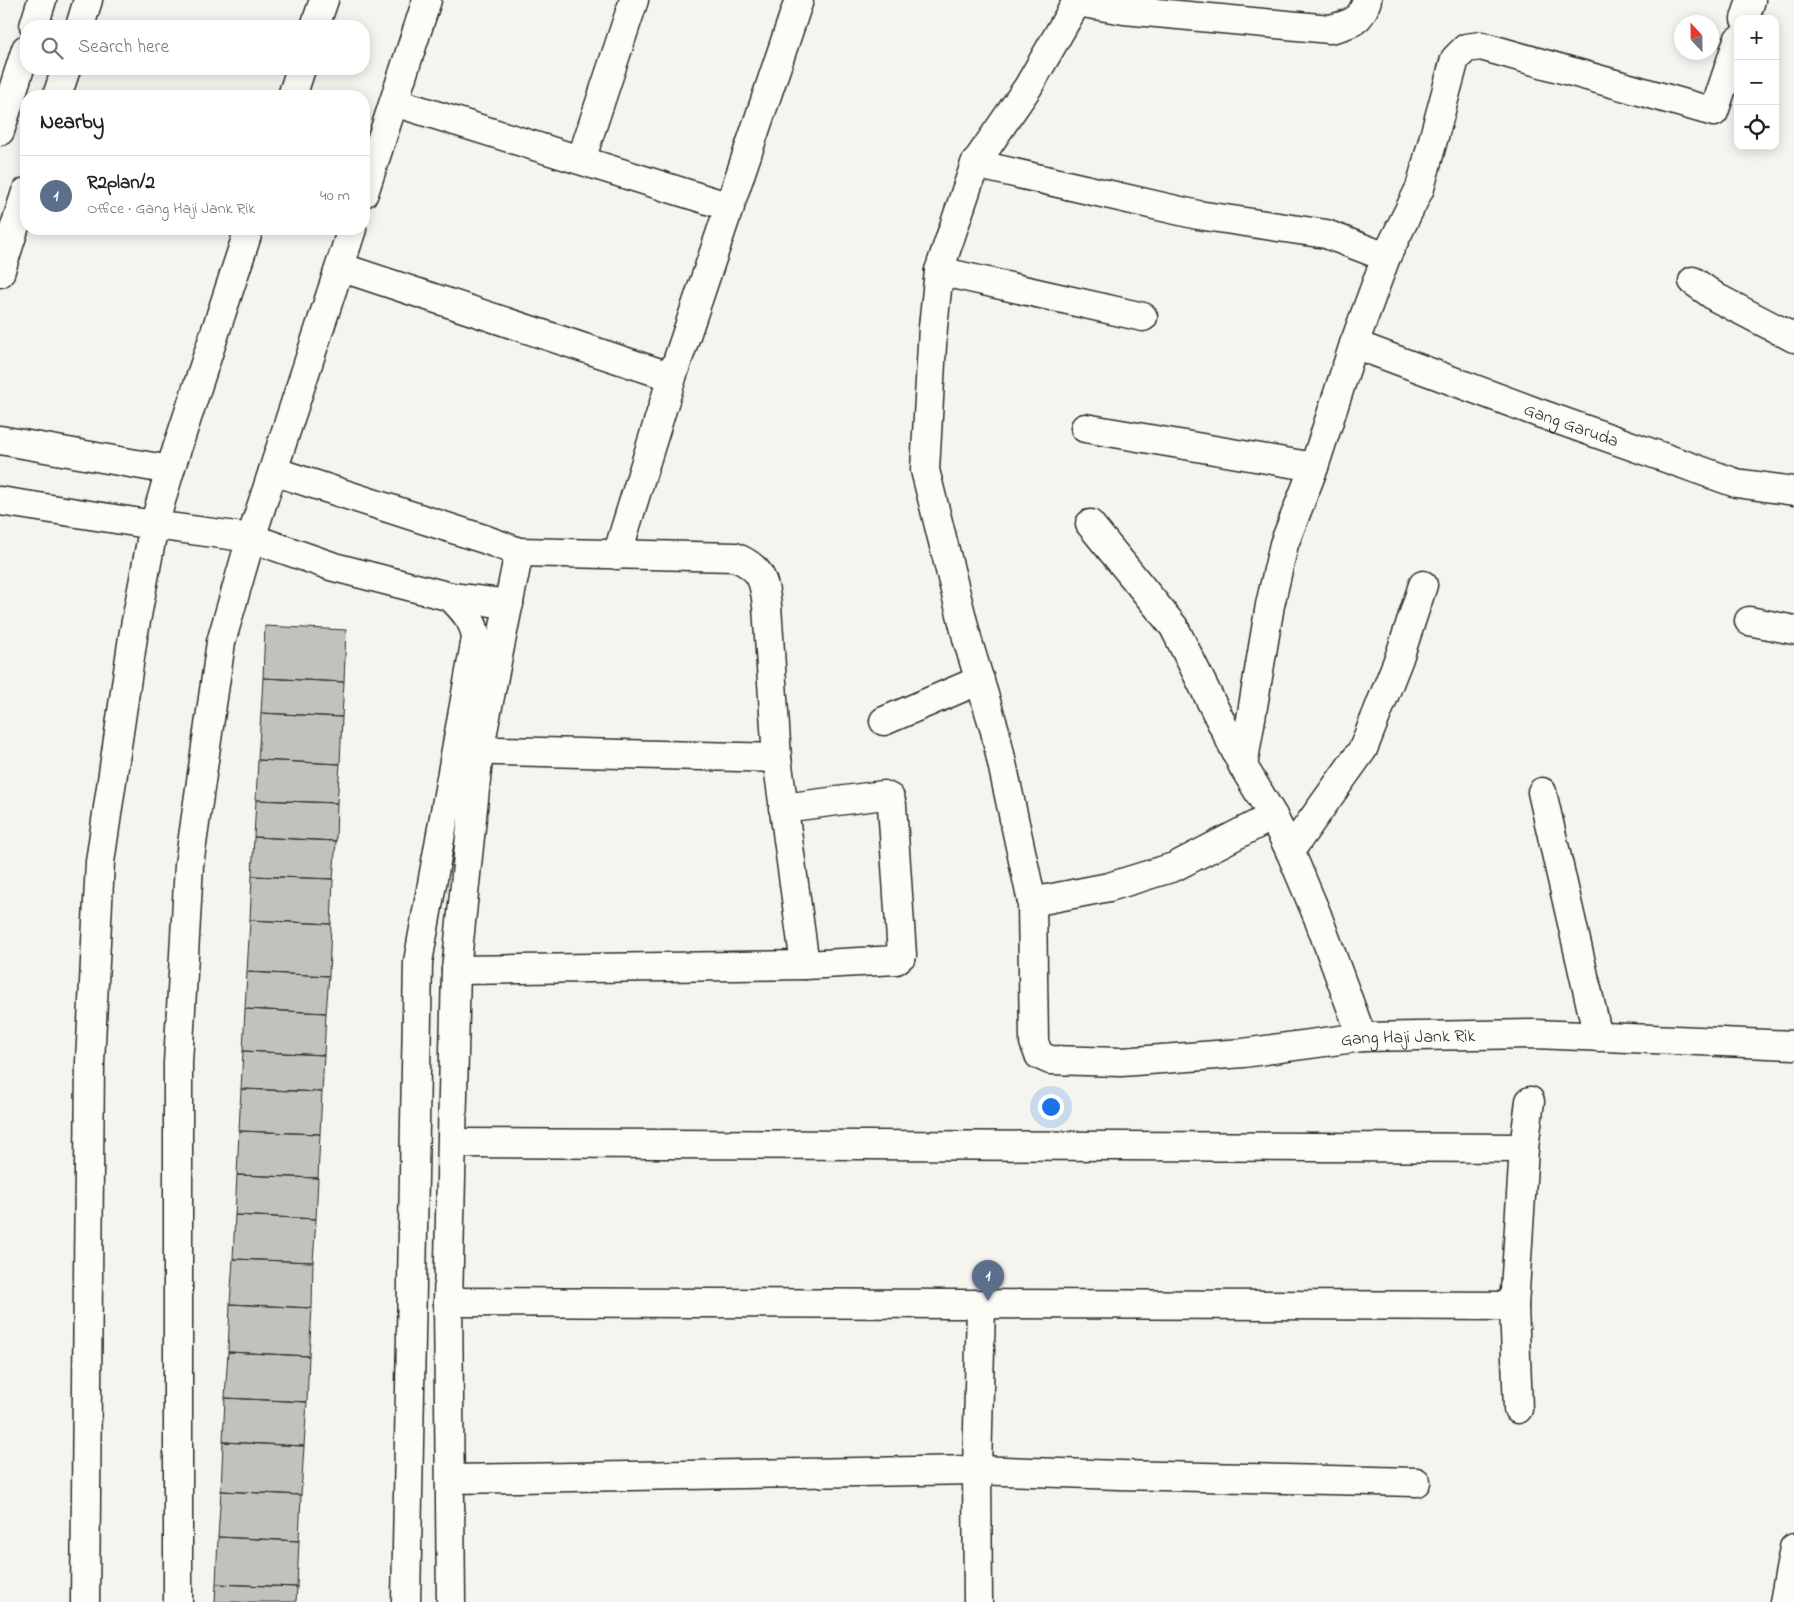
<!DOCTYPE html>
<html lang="en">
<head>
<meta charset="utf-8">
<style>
	:root { --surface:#fff; --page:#f2f2f2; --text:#202124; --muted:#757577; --line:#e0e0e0; --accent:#db2777 }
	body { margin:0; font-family:"Indie Flower",sans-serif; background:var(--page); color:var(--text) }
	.controls { position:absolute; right:15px; top:15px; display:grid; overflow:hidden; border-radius:10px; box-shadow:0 2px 12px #0003 }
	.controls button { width:45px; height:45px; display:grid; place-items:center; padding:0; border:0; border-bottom:1px solid var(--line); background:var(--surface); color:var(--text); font:25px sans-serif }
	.compass { position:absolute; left:1674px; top:15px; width:45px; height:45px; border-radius:50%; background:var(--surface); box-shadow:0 2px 12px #0003; rotate:338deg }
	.you { position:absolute; left:1050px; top:1106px; width:18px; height:18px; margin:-12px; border:4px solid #fff; border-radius:50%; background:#1a73e8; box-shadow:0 0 0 8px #1a73e833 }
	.badge { display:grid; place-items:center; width:32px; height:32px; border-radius:50%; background:var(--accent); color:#fff; font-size:16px; font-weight:700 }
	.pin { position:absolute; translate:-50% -41px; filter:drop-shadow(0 1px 2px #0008) }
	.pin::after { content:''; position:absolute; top:26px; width:18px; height:15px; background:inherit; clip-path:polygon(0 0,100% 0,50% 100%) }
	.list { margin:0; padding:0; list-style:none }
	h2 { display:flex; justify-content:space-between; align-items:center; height:65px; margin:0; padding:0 20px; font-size:21px }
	h2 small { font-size:16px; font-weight:400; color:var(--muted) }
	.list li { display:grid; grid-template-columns:32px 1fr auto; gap:15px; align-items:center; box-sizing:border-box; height:80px; padding:0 20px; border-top:1px solid var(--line) }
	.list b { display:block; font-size:19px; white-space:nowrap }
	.list p { margin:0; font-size:16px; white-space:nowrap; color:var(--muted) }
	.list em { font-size:16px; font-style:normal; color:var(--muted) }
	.icon { flex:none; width:28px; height:28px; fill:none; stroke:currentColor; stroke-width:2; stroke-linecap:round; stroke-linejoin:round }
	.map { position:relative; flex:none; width:1794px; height:1602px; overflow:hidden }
	.search { position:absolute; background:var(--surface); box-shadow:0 2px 12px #0003; left:20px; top:20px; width:350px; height:55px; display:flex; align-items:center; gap:12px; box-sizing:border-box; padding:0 18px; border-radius:20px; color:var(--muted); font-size:19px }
	.panel { position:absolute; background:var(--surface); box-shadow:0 2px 12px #0003; left:20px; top:90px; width:350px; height:145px; border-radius:20px }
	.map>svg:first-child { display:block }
	.building { fill:#c2c1be; stroke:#2b2b2b }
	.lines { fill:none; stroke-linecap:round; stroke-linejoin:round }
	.minor-casing { stroke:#2b2b2b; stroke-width:31 }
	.tertiary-casing { stroke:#2b2b2b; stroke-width:31 }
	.minor { stroke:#fdfcf7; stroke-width:28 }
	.tertiary { stroke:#fdfcf7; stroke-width:28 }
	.labels { text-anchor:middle; stroke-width:5; stroke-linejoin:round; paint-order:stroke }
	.street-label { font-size:18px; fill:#2b2b2b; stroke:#fdfcf7 }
</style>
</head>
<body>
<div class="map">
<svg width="1794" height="1602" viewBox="0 0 1794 1602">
	<rect width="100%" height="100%" fill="#f5f4ef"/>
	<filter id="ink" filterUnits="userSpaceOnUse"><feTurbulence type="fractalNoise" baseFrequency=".02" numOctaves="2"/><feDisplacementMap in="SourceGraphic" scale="10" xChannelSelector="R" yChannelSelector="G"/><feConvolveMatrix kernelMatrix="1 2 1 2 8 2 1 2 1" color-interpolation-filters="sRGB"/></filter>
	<g filter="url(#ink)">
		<path class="building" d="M265 626 346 630 344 682 263 678Z
			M263 678 344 682 342 717 261 713Z
			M261 713 342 717 340 764 258 760Z
			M258 760 340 764 337 803 256 800Z
			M256 800 337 803 336 841 254 837Z
			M254 837 336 841 333 879 252 876Z
			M252 876 333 879 331 924 250 920Z
			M250 920 331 924 329 976 247 972Z
			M247 972 329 976 326 1013 245 1009Z
			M245 1009 326 1013 324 1055 243 1051Z
			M243 1051 324 1055 322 1092 241 1089Z
			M241 1089 322 1092 320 1134 239 1131Z
			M239 1131 320 1134 318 1178 237 1175Z
			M237 1175 318 1178 316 1219 235 1215Z
			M235 1215 316 1219 313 1262 233 1259Z
			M233 1259 313 1262 312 1308 230 1304Z
			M230 1304 312 1308 309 1356 228 1352Z
			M228 1352 309 1356 307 1402 225 1398Z
			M225 1398 307 1402 304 1446 223 1442Z
			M223 1442 304 1446 301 1495 221 1491Z
			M221 1491 301 1495 299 1541 218 1537Z
			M218 1537 299 1541 297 1587 216 1584Z
			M216 1584 297 1587 296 1602H215Z"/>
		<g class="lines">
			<g class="minor-casing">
				<g id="minor">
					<path d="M1077 2 1124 10 1330 29C1350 24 1361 22 1367 0"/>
					<path d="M1745 19 1751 0"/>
					<path d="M34 26 42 0"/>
					<path d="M80 26 88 0"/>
					<path d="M315 26 324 0"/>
					<path d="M57 96 66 69"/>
					<path d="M292 96 301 69"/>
					<path d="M394 102 730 207"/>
					<path d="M0 131 26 49"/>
					<path d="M581 160 634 0"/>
					<path d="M975 164 1028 87 1078 0"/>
					<path d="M364 193 427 0"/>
					<path d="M1386 257 1420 188 1455 59 1466 48 1481 46 1714 112 1738 40"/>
					<path d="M340 267 672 377"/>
					<path d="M939 271 1143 317"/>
					<path d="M0 273 26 192"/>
					<path d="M1693 281 1717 298 1794 338"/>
					<path id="s1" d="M1354 344 1536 412 1736 483 1794 491"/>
					<path d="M1085 428 1314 467"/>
					<path d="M0 440 170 470"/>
					<path d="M273 471 484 539 519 552 735 557C761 568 764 579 767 606L777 758 805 965"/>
					<path d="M0 501 154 525 251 538 334 567 451 597 509 604"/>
					<path d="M1090 524 1174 627 1243 766 1273 816 1290 851 1317 915 1362 1037"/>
					<path d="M617 555 672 377 799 0"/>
					<path d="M1749 621 1794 630"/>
					<path d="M884 721 980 680"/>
					<path d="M461 750 777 758"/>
					<path id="s2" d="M1243 766 1270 605 1284 544 1314 467 1354 344 1386 257 1326 234 1198 215 975 164 939 271 933 327 925 470 968 642 995 731 1032 902 1034 1042 1039 1055 1050 1060 1121 1062 1243 1053 1362 1037 1535 1034 1794 1045"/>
					<path d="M1542 792 1598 1037"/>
					<path d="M1290 851 1363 749 1399 658 1423 585"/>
					<path d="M1032 902 1109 887 1174 867 1273 816"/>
					<path d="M456 970 805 965 896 960 902 955 892 805 890 798 884 795 783 808"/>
					<path d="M453 1143 1524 1148"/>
					<path d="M448 1302 1514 1306"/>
					<path d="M1518 1409 1514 1306 1524 1148 1530 1101"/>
					<path d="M451 1479 977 1470 1119 1475 1416 1482"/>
					<path d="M85 1602 90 1062 100 862 133 637 154 525 170 470 249 229"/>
					<path d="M178 1602V1063L189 865 221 642 251 538 352 229"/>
					<path d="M406 1602 418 962 476 638C474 620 463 610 451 597"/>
					<path d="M451 1602 448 1302 456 970 479 751 519 552"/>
					<path d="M978 1602 977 1470 981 1305"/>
				</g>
			</g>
			<g class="tertiary-casing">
				<path id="tertiary" d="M1784 1602 1794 1548"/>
			</g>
			<use href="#minor" class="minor"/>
			<use href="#tertiary" class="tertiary"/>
		</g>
	</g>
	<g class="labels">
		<g class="street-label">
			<text dy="6" stroke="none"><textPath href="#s1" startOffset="232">Gang Garuda</textPath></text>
			<text dy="6" stroke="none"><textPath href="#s2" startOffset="2236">Gang Haji Jank Rik</textPath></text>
		</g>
	</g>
</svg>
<div class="controls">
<button>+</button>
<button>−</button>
<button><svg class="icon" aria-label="locate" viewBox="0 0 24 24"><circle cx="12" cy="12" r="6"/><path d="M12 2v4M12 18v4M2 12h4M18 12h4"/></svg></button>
</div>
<svg class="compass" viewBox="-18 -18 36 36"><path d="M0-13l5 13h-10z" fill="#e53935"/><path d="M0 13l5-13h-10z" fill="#757577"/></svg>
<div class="you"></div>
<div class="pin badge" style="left:988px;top:1301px;background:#5c6f8a">1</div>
<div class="search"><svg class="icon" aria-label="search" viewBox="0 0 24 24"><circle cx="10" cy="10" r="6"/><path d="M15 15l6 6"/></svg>Search here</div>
<section class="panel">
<h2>Nearby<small></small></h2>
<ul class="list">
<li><span class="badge" style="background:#5c6f8a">1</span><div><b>R2plan/2</b><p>Office · Gang Haji Jank Rik</p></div><em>40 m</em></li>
</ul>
</section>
</div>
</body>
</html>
